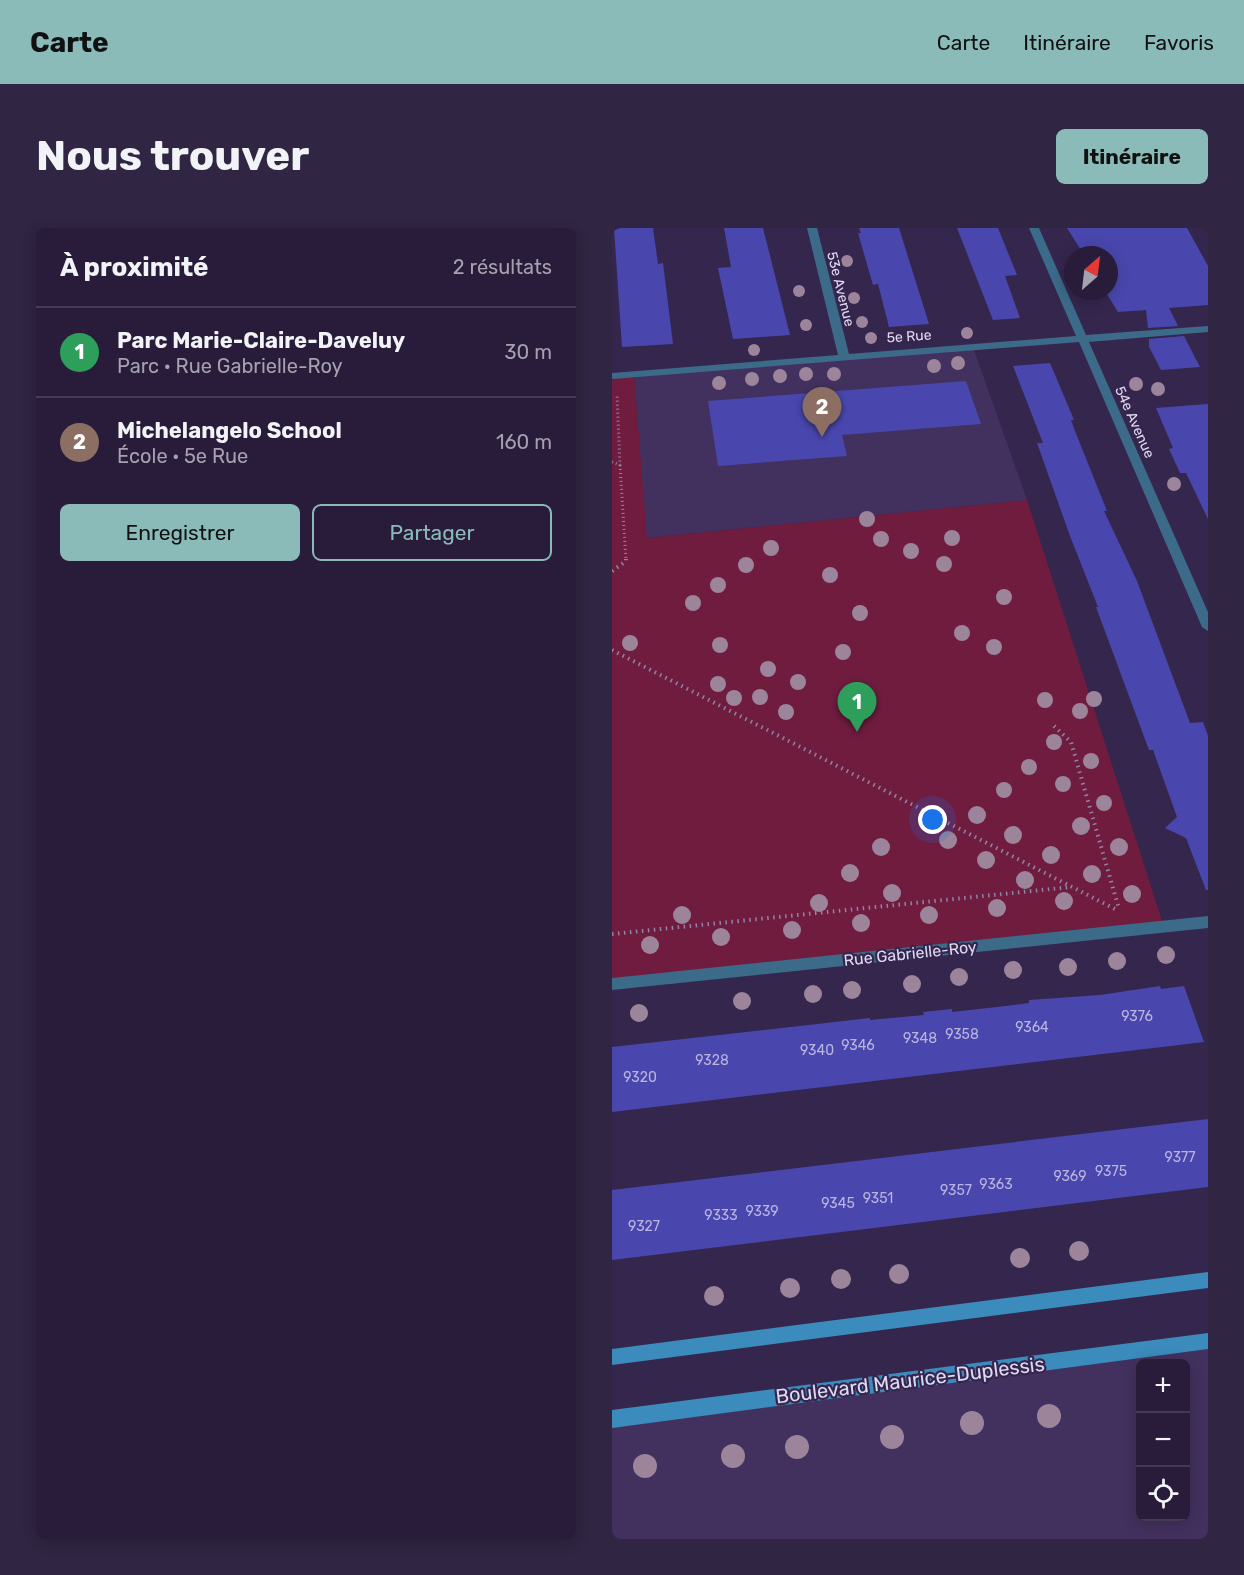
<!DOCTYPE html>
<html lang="fr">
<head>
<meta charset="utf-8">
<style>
	:root { --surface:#281c3a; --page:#302542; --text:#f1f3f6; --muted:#a5a1af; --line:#443a54; --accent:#8bbbb9 }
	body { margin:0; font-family:Rubik,sans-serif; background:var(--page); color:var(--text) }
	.controls { position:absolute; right:18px; bottom:18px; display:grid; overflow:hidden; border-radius:9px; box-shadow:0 3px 15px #0003 }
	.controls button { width:54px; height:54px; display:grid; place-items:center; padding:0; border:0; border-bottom:2px solid var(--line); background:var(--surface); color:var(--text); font:30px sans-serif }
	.compass { position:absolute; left:452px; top:18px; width:54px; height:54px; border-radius:50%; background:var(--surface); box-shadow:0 3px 15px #0003; rotate:28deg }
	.you { position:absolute; left:321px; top:592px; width:21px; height:21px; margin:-15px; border:4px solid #fff; border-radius:50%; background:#1a73e8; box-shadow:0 0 0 9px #1a73e833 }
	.badge { display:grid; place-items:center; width:39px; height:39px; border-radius:50%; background:var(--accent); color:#fff; font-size:20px; font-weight:700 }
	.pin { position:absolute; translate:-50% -50px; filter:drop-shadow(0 2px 3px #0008) }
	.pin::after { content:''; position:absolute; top:32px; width:21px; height:18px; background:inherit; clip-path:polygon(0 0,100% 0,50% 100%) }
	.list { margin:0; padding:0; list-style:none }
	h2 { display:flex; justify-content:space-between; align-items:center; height:78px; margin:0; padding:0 24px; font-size:26px }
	h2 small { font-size:20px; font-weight:400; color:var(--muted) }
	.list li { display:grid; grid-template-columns:39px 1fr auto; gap:18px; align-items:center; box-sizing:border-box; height:90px; padding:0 24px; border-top:2px solid var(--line) }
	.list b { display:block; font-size:22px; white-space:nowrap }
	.list p { margin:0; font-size:20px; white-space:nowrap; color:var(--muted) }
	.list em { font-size:20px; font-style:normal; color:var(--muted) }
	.actions { display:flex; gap:12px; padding:18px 24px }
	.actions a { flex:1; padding:14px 0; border:2px solid var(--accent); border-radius:9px; text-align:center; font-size:21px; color:var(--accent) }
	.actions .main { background:var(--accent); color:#111 }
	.icon { flex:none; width:33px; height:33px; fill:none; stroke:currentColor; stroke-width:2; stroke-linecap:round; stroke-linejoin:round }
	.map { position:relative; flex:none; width:596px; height:1311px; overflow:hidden; border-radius:9px }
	header { display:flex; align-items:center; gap:36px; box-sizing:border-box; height:84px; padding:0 30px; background:var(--accent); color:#111 }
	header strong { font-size:28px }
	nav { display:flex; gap:33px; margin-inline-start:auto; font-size:21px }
	.intro { display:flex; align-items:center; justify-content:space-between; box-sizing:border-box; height:144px; padding:0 36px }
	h1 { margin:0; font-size:42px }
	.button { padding:15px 27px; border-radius:9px; background:var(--accent); color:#111; font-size:21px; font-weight:700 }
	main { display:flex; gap:36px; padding:0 36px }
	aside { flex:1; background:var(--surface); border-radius:9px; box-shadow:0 3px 15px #0003 }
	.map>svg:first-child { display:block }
	.built { fill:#42315e; fill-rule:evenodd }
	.green { fill:#701c3f }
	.building { fill:#4947ad }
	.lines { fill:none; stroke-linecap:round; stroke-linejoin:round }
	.path-far1 { stroke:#8f85a5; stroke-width:3; stroke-dasharray:1 3; stroke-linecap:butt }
	.path { stroke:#8f85a5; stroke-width:4; stroke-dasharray:1.5 4.5; stroke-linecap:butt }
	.street { fill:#3c6b8a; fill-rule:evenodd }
	.secondary { fill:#3b8bbc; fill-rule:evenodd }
	.tree { fill:#9c849b }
	.labels { text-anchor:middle; stroke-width:4.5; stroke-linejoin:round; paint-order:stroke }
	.far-street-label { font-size:14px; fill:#e0d9f2; stroke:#35264e }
	.number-label { font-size:14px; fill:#bab4e1 }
	.street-label { font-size:16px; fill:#e0d9f2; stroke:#35264e }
	.near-street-label { font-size:20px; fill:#e0d9f2; stroke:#35264e }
</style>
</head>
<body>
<header>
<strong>Carte</strong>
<nav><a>Carte</a><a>Itinéraire</a><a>Favoris</a></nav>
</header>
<div class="intro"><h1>Nous trouver</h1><a class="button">Itinéraire</a></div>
<main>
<aside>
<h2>À proximité<small>2 résultats</small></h2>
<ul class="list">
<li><span class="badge" style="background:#2e9e5b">1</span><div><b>Parc Marie-Claire-Daveluy</b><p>Parc · Rue Gabrielle-Roy</p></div><em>30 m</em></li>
<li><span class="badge" style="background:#8d6e63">2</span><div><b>Michelangelo School</b><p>École · 5e Rue</p></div><em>160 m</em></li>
</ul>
<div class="actions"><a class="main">Enregistrer</a><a>Partager</a></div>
</aside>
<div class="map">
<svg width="596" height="1311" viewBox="0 0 596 1311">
	<rect width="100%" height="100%" fill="#35264e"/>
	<path class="built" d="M361 119 415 272 34 310 22 146Z
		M596 1113V1311H0V1191ZM528 1136H574V1288H528Z"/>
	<path class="green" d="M22 146 35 310 415 272 552 699 0 756V148Z"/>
	<path class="building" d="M2 0H41L46 36 51 35 61 116 10 119Z
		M112 0H151L178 107 121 111 106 40 119 39Z
		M247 0H287L317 96 277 99 266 56 261 57 246 5H249Z
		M345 0H386L405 47 393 48 408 90 381 92Z
		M455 0H575L596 38V77L557 80 566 98 536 100 534 82 506 84 493 63H497V27H472Z
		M572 108 588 139 549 142 537 119V111Z
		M438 135 462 192H459L463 203 495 283H492L525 353 578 495 591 494 596 508V662H594L574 610 553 600 565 589 541 522H537L484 379H486L458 308 425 215H431L401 138Z
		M354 153 369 196 230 207 235 228 106 238 96 173Z
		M596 176V291L574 245H568L557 221 561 220 544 180Z
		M548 758 549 761 572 758 592 814 0 884V819L258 790V792L312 787 311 784 340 781V784L394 778 417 775V772L488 767Z
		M596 891V959L0 1032V962Z"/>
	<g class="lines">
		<path class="path-far1" d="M0 234 8 237 5 166
			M8 237 14 332"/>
		<path class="path" d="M0 343 14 333V331
			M0 422 503 681
			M442 498 459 514 507 681
			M0 706 459 659"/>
		<path class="street" d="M195 0H205L237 126 464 108 417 0H427L474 107 596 98V104L477 114 596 384V403L590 399 467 114 0 151V145L226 127Z
			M596 688V700L0 762V750Z"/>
		<path class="secondary" d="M596 1044V1060L0 1137V1121Z
			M596 1105V1121L0 1200V1182Z"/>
	</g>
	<g class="tree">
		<circle cx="235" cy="33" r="6"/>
		<circle cx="187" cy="63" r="6"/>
		<circle cx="242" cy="70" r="6"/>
		<circle cx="250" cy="94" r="6"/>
		<circle cx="194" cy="97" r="6"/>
		<circle cx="355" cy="105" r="6"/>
		<circle cx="259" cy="110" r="6"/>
		<circle cx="142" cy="122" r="6"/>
		<circle cx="346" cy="135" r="7"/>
		<circle cx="322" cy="138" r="7"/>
		<circle cx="194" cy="146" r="7"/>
		<circle cx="222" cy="146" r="7"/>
		<circle cx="168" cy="148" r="7"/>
		<circle cx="140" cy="151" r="7"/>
		<circle cx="107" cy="155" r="7"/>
		<circle cx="524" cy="156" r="7"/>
		<circle cx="546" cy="161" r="7"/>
		<circle cx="562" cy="256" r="7"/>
		<circle cx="255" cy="291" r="8"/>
		<circle cx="340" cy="310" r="8"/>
		<circle cx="269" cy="311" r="8"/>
		<circle cx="159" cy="320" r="8"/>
		<circle cx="299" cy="323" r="8"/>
		<circle cx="332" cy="336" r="8"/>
		<circle cx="134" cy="337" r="8"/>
		<circle cx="218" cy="347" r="8"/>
		<circle cx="106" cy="357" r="8"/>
		<circle cx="392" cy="369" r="8"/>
		<circle cx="81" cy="375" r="8"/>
		<circle cx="248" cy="385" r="8"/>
		<circle cx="350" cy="405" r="8"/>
		<circle cx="18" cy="415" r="8"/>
		<circle cx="108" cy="417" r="8"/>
		<circle cx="382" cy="419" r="8"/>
		<circle cx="231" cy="424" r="8"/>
		<circle cx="156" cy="441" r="8"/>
		<circle cx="186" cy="454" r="8"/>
		<circle cx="106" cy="456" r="8"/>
		<circle cx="148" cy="469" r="8"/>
		<circle cx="122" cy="470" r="8"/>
		<circle cx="482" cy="471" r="8"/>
		<circle cx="433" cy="472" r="8"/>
		<circle cx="468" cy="483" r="8"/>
		<circle cx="174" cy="484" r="8"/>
		<circle cx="442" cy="514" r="8"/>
		<circle cx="479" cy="533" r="8"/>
		<circle cx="417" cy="539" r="8"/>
		<circle cx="451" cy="556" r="8"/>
		<circle cx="392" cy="562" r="8"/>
		<circle cx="492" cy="575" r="8"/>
		<circle cx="365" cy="587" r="9"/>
		<circle cx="469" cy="598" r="9"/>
		<circle cx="401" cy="607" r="9"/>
		<circle cx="336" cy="612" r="9"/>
		<circle cx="269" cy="619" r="9"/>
		<circle cx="507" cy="619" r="9"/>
		<circle cx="439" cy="627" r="9"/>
		<circle cx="374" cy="632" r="9"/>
		<circle cx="238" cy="645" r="9"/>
		<circle cx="480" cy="646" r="9"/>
		<circle cx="413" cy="652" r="9"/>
		<circle cx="280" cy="665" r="9"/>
		<circle cx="520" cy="666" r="9"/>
		<circle cx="452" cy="673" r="9"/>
		<circle cx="207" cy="675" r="9"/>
		<circle cx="385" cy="680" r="9"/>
		<circle cx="70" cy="687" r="9"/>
		<circle cx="317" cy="687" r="9"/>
		<circle cx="249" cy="695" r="9"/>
		<circle cx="180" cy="702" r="9"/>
		<circle cx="109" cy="709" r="9"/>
		<circle cx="38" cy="717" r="9"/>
		<circle cx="554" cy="727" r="9"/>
		<circle cx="505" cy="733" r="9"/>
		<circle cx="456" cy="739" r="9"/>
		<circle cx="401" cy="742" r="9"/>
		<circle cx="347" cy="749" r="9"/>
		<circle cx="300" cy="756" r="9"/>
		<circle cx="240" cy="762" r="9"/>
		<circle cx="201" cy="766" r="9"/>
		<circle cx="130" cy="773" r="9"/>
		<circle cx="27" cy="785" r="9"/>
		<circle cx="467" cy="1023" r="10"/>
		<circle cx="408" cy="1030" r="10"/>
		<circle cx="287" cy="1046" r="10"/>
		<circle cx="229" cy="1051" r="10"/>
		<circle cx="178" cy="1060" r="10"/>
		<circle cx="102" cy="1068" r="10"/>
		<circle cx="437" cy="1188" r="12"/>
		<circle cx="360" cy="1195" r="12"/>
		<circle cx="280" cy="1209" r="12"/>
		<circle cx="185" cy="1219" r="12"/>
		<circle cx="121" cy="1228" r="12"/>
		<circle cx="33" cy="1238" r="12"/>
	</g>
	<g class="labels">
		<g class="far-street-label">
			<text transform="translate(229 61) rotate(76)" y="5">53e Avenue</text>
			<text transform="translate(297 108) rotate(-4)" y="5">5e Rue</text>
			<text transform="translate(523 194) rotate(66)" y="5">54e Avenue</text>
		</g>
		<g class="number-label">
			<text x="525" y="793">9376</text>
			<text x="420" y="804">9364</text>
			<text x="350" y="811">9358</text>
			<text x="308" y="815">9348</text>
			<text x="246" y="822">9346</text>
			<text x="205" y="827">9340</text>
			<text x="100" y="837">9328</text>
			<text x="28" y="854">9320</text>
			<text x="568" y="934">9377</text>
			<text x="499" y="948">9375</text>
			<text x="458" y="953">9369</text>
			<text x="384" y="961">9363</text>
			<text x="344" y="967">9357</text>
			<text x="266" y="975">9351</text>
			<text x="226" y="980">9345</text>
			<text x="150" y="988">9339</text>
			<text x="109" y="992">9333</text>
			<text x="32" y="1003">9327</text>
		</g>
		<g class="street-label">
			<text transform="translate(298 725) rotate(-6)" y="6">Rue Gabrielle-Roy</text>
		</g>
		<g class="near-street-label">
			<text transform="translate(298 1152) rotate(-7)" y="7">Boulevard Maurice-Duplessis</text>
		</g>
	</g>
</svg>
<div class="controls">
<button>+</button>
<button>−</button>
<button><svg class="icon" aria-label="locate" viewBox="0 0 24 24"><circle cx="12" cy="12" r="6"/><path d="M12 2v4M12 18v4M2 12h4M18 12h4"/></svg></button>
</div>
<svg class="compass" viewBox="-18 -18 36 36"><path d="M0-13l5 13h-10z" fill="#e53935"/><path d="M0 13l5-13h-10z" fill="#a5a1af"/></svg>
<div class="you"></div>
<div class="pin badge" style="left:245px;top:504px;background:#2e9e5b">1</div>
<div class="pin badge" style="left:210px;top:209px;background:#8d6e63">2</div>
</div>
</main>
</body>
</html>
